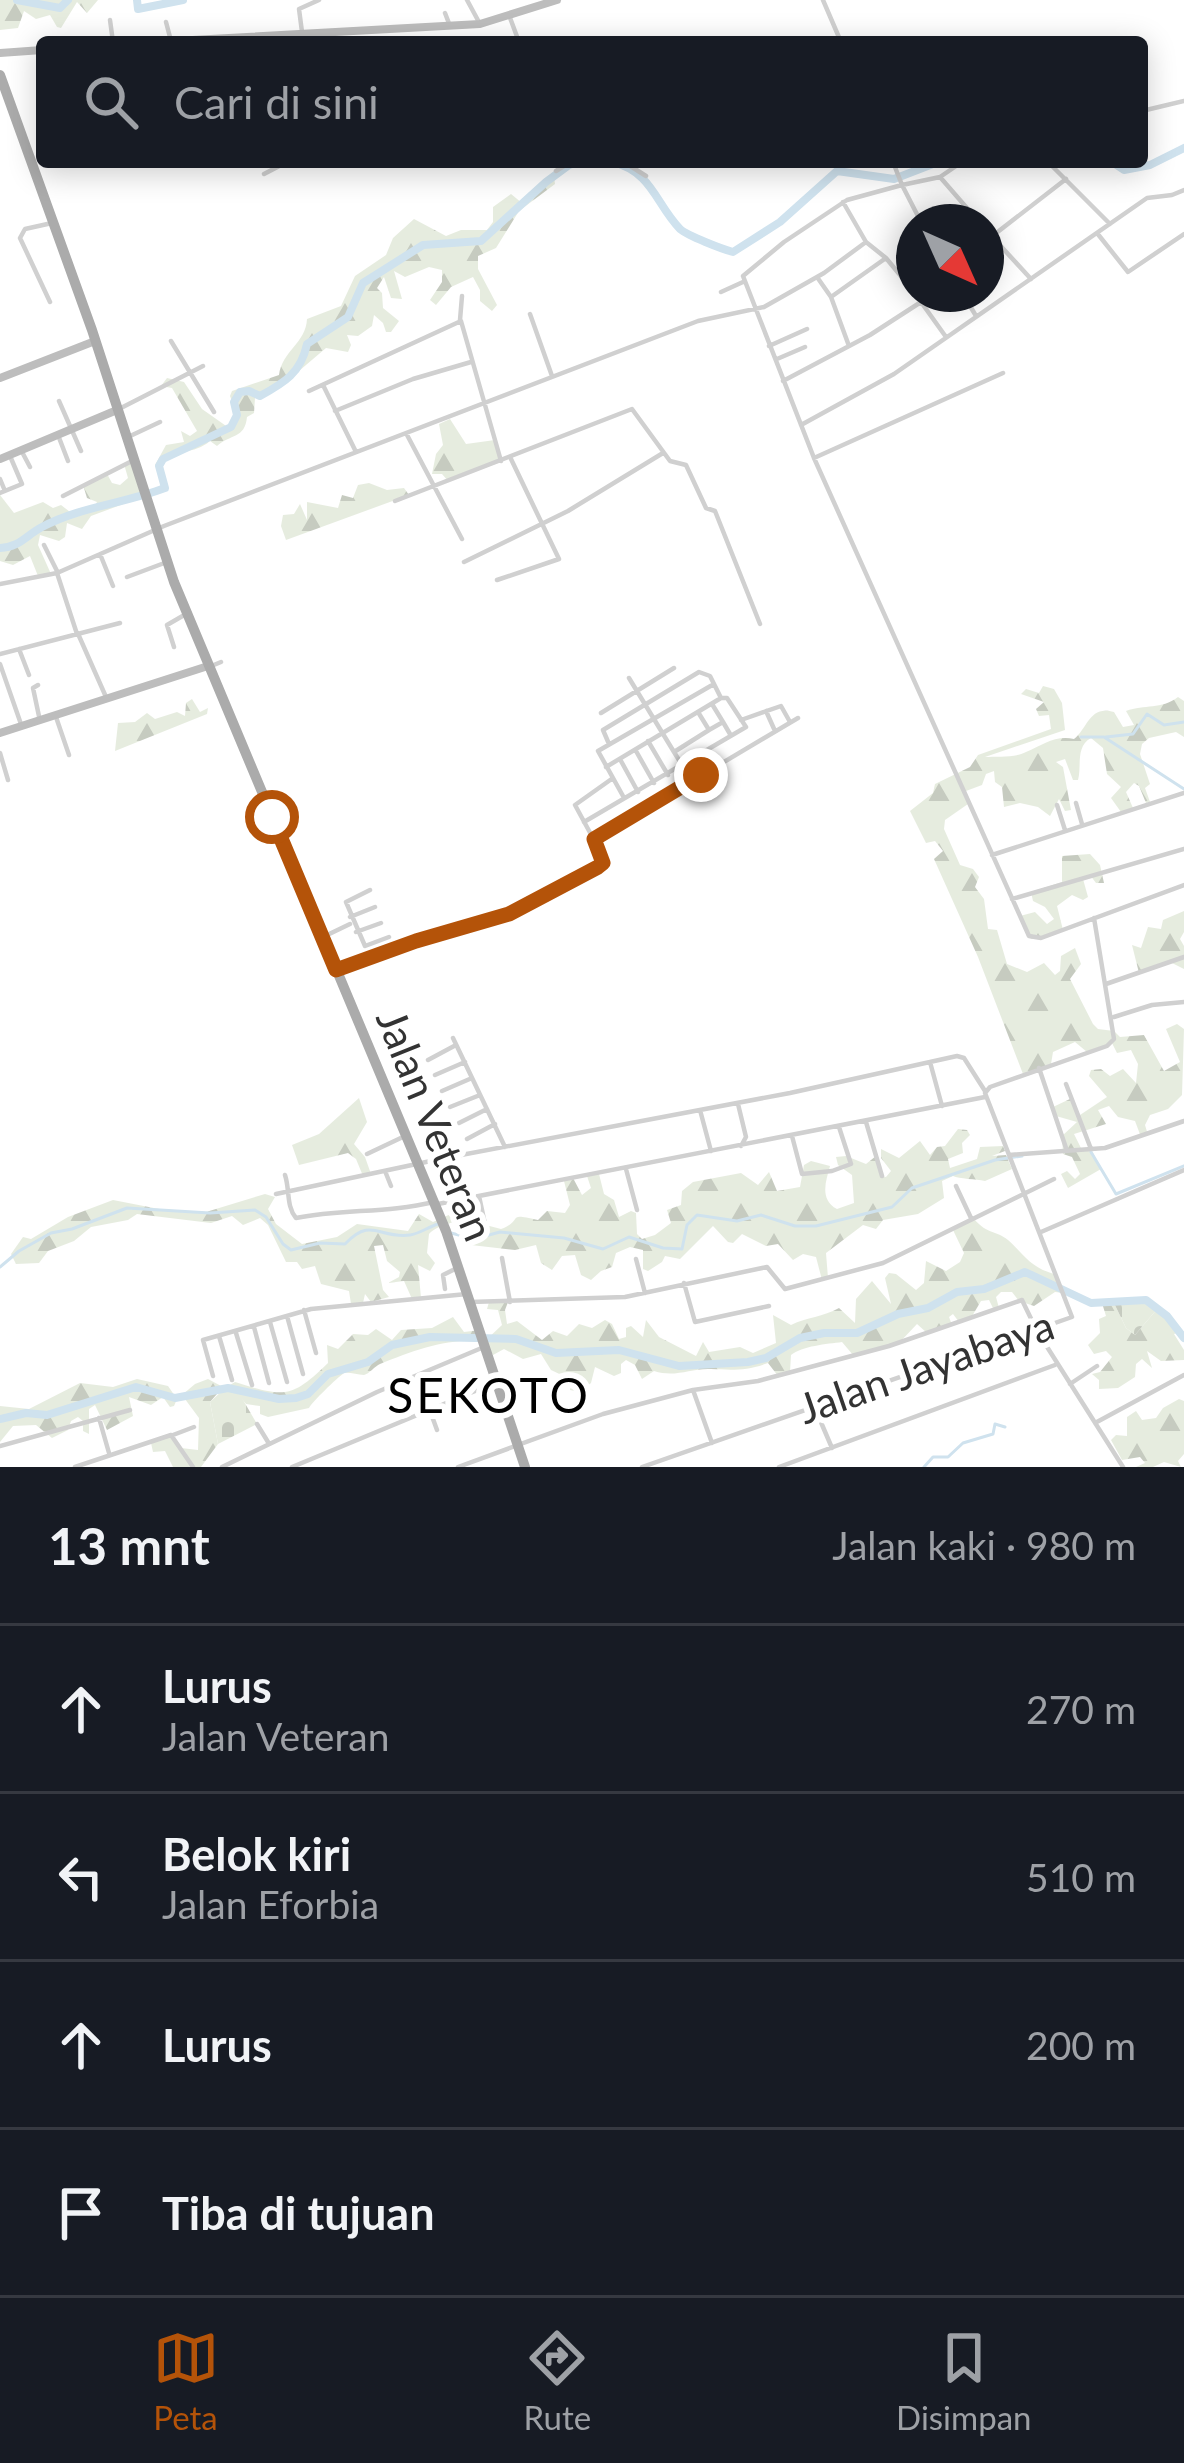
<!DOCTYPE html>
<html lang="id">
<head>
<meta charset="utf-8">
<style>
	:root { --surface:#171b24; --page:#20242c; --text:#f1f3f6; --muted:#9ea1a6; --line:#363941; --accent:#b45309 }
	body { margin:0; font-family:Lato,sans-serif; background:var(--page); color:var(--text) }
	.compass { position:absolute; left:896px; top:204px; width:108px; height:108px; border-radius:50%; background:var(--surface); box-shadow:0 6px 30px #0003; rotate:135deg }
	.stop { position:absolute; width:36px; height:36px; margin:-27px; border:9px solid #b45309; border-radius:50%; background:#fff }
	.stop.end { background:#b45309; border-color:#fff; box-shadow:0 3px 12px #0008 }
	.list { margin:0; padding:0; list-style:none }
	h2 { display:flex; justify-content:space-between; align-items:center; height:156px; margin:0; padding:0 48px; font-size:51px }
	h2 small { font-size:39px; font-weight:400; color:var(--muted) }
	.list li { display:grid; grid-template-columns:78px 1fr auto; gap:36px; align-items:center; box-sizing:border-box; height:168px; padding:0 48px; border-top:3px solid var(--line) }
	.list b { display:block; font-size:45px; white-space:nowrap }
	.list p { margin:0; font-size:39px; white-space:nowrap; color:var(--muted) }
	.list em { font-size:39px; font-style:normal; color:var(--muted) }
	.icon { flex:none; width:66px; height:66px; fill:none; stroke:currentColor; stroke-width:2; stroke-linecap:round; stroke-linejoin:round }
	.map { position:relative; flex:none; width:1184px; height:1467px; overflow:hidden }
	.search { position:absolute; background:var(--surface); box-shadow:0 6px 30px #0003; left:36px; right:36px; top:36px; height:132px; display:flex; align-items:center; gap:30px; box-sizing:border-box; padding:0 42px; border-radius:12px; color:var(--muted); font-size:45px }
	.sheet { height:828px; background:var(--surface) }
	nav { display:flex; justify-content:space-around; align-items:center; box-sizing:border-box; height:168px; border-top:3px solid var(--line); background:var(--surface); font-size:33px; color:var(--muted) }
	nav a { display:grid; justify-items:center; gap:6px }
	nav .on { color:var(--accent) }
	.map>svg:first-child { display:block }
	.forest { fill:url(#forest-firs) }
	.cemetery { fill:url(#cemetery-stones) }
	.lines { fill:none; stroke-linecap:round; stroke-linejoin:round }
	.stream { stroke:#cfe2ee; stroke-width:3 }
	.river { stroke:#cfe2ee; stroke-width:8 }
	.street { stroke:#d0d0d0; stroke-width:4.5 }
	.secondary { stroke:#bdbdbd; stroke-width:8 }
	.primary { stroke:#ababab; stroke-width:10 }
	.route { stroke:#b45309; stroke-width:15 }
	.labels { text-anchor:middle; stroke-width:12; stroke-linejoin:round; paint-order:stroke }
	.street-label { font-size:42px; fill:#333; stroke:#fff }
	.quarter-label { font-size:48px; letter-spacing:3px; fill:#000; stroke:#fff }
</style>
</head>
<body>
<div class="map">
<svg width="1184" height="1467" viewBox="0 0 1184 1467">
	<defs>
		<pattern id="forest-firs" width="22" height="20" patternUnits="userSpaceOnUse" patternTransform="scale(3)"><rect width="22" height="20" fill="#e6ecdf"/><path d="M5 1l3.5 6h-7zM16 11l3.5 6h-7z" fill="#c6cbc0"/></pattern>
		<pattern id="cemetery-stones" width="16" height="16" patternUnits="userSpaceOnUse" patternTransform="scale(3)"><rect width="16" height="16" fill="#e6ecdf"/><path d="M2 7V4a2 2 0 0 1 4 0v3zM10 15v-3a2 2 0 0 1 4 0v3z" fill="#c6cbc0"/></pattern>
	</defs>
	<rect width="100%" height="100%" fill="#fff"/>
	<path class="forest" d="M0 0H98L87 13 77 2 61 28 57 27 50 15 36 19 24 11 18 28 0 30Z
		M554 177 555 184 519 211 496 248 478 256V269L497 305 492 311 480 301V290L473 277 451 287 436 305 430 300 442 282V270L429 267 405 277 394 271 402 299 391 298 384 277 377 288 382 293 383 308 399 321 391 332H386L383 323 374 315 372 326 358 336 347 335 351 345 348 352 326 348 286 382 255 398 254 413 247 417C245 439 230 434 217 446L210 441C194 455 175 448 160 467L155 465 166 445 184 442 181 431 190 436 197 431 172 388 161 386 167 378 184 382 202 409 229 428 237 415 230 396 232 391 279 375C282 351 306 343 307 319L341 306 355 276 386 255 393 238 414 219 446 236 461 230H487L493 222V207L511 194 522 203Z
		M450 419 466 444 495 440 501 462 448 481 442 474H432L436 454 443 445 439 424Z
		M135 459 145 496 91 516 82 529 67 523 65 537 59 541 40 535 38 545 51 574 38 576 30 556 13 565 0 561V495L14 513 43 502 53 508 61 505 74 515 92 511 97 502 87 498 83 485 106 472 112 483 120 485 128 478 124 464Z
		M369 483 387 490 404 488 409 495 286 540 281 526 283 515 294 514 300 504 307 520V502L338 508 342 495 353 498 358 485Z
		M1043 686 1054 689 1062 703 1065 730 985 757C997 756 1015 758 1026 752 1043 745 1055 735 1074 739 1088 728 1089 705 1114 712L1123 727 1134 725 1126 711C1145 704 1161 710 1178 697L1184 701V737L1176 732 1149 738 1142 744 1140 754 1150 784 1145 788 1150 802 1146 803 1139 786 1134 783 1126 792 1133 808 1121 812 1111 798 1121 787 1107 774 1103 748 1091 738C1075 747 1082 766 1078 780H1073L1065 759 1056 762 1063 767 1071 810 1065 811 1059 799 1050 816 1038 807 1020 803 1004 807 1002 787 995 782 994 771 986 774 982 785 966 791 968 804 945 820 944 829 960 865 973 869 979 877 975 887 984 899 988 929 997 930 1007 964 1027 972 1044 963 1055 975 1060 971 1061 956 1075 948 1081 964 1070 979 1093 1024 1098 1029 1114 1031 1120 1037 1144 1035 1164 1071 1180 1062 1166 1029 1177 1024 1184 1029 1182 1095 1168 1109 1150 1115 1145 1125 1148 1135 1141 1137 1135 1121 1118 1117 1109 1106 1098 1110 1106 1124 1074 1134 1081 1148 1091 1149 1101 1169 1068 1188 1061 1174 1067 1171 1075 1179 1080 1174 1072 1157 1063 1154 1062 1136 1077 1122 1056 1116 1053 1107 1072 1098 1080 1115 1107 1097 1089 1076 1091 1070 1101 1069 1110 1076 1123 1069 1136 1083 1138 1064 1131 1050 1117 1053 1112 1043 1087 1052 1075 1042 1053 1052 1051 1064 1023 1074 978 957 934 859 943 851 935 841 926 843 910 811 933 793 935 784 970 767 978 755 1051 729 1049 715 1039 716 1036 709 1044 702 1021 694 1026 689 1039 693Z
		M192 699 200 712 208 708 207 714 115 751 118 723 135 722 147 713 155 719 177 712 185 716 186 703Z
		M1090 854 1100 865 1104 883H1096L1090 875 1083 879 1088 897 1083 900 1072 895 1057 906 1063 930 1031 939 1020 916 1035 912 1047 924 1054 919 1045 907 1033 901 1031 892 1062 882V856Z
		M1184 911V932L1180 939 1184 946V969L1170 962 1139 973 1132 945 1141 948 1148 927 1161 929 1163 920Z
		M359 1098 367 1122 354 1144 365 1157 371 1174 363 1176 356 1159 348 1153 299 1165 292 1145 319 1134Z
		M958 1129 967 1130 970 1135 962 1143 963 1153 948 1159 950 1168 977 1159 980 1147 1003 1146 1005 1151 992 1156 1006 1155 1012 1169 985 1181C976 1179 959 1179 953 1176L942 1181 944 1198 918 1214 883 1220 876 1229 863 1225 826 1253 828 1278 822 1280 816 1257 803 1254 793 1260 778 1244 766 1246 742 1234 733 1243 728 1242 713 1226 680 1259 665 1256 662 1262 648 1271 643 1269V1250L630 1247 616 1253 612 1267 601 1271 591 1280 581 1275 575 1255 562 1256 552 1270 541 1263 536 1245 515 1250 471 1245 478 1223 501 1229C525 1220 504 1212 538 1220L547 1211 565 1213 570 1205 564 1181 573 1178 582 1195 591 1188 587 1176 599 1174 604 1194 614 1200 619 1217 631 1211 636 1213 637 1234 642 1239 655 1235 671 1223 667 1210 681 1205 682 1191 693 1182 741 1173 758 1185 769 1172 777 1191 800 1187 804 1165 811 1161 830 1166C826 1181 819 1199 837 1209L854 1203 852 1175 838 1165 836 1157 846 1156 866 1164 876 1156 881 1176 886 1177 891 1171 881 1158V1149L899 1158 920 1141 930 1155 937 1147 945 1146Z
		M265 1194 275 1197 268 1209 276 1224 302 1244 337 1237 357 1224 408 1231 419 1214 433 1222 453 1213V1204L459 1201 464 1215C456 1225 439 1223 429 1234L427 1253 435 1263 430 1271 418 1265 421 1298 412 1299 404 1281 388 1283 399 1277 400 1272 387 1261 383 1245 374 1246 383 1290 389 1297 371 1302 365 1294 363 1303 351 1304 349 1291 321 1284 315 1266 302 1269 297 1262H286L268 1225 260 1218 243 1225 232 1216 211 1223 137 1214 128 1220 91 1227 74 1241 48 1251 39 1263 16 1264 11 1254 23 1237 31 1239 68 1217 113 1200 159 1209 206 1212Z
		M974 1219C988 1235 996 1230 1008 1240 1026 1256 1029 1267 1057 1275L1064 1293 1055 1292 1034 1306 1019 1301 1012 1292H1001L996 1297 999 1308 994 1310 989 1300 981 1301 971 1318 959 1322 953 1314 949 1317 952 1325 927 1333 917 1324 899 1343 853 1355 842 1342C827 1344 802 1346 791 1355L790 1372 778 1376 768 1363C747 1371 732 1370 711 1369 690 1368 676 1378 654 1371L642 1379 635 1365 626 1360 621 1364V1373L614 1376 595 1367 591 1383 580 1392 570 1390V1379L551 1370 541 1354 523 1359 504 1349 493 1355 484 1341C446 1338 413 1351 380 1364 375 1366 369 1374 364 1375 357 1375 350 1372 344 1373 337 1378 312 1402 309 1408L268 1417 260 1414V1406L246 1404 230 1385 235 1382C285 1398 292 1398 328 1363L327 1345 338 1349 353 1334 368 1335 376 1329 392 1340 401 1330 432 1328 453 1317 464 1332 480 1330 485 1341 502 1325 498 1310 487 1309 489 1302H508L505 1310 507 1324 517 1321 542 1340 553 1331 567 1336 579 1324 592 1328 605 1320 612 1324 619 1339 626 1337V1328L631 1326 643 1337 646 1320 659 1337 696 1356 703 1342 709 1352 740 1347 753 1353 776 1343 773 1315 791 1325C807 1317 823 1317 839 1308L855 1323 856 1299 872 1281 891 1304 885 1278 889 1273 896 1274 916 1290 924 1283 926 1261 946 1271 960 1262 964 1253 953 1230Z
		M1102 1303H1114L1126 1328 1135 1335 1158 1308 1181 1332 1174 1334 1184 1350V1360L1161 1361 1147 1351 1152 1368 1142 1359 1136 1364 1135 1377 1118 1388 1099 1389V1380L1092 1374 1100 1372 1112 1357 1106 1351 1094 1354 1088 1345 1100 1333 1099 1319 1106 1316Z
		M137 1379 168 1386 177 1399 174 1406 170 1407 163 1397 151 1405 129 1397 133 1416 107 1430 95 1405 89 1409V1434L83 1431V1421L78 1417 71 1421 68 1430 52 1438 36 1425 13 1426 0 1442V1406L29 1409 80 1383 113 1387Z
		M208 1379 223 1387 210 1402 218 1444 201 1467H173L165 1451 153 1452 151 1443 173 1435 181 1448 198 1450 199 1418 182 1395 195 1384Z
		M1179 1399 1184 1401V1454L1178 1461 1181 1467 1164 1462 1153 1467H1136L1145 1463 1140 1457 1122 1460 1111 1440 1116 1435 1127 1436V1417L1136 1411 1142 1420 1156 1418 1163 1408Z"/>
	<path class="cemetery" d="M1140 1299 1158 1308 1135 1335 1126 1328 1114 1303Z
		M223 1390 239 1393 257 1424 218 1444 210 1402Z"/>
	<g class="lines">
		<path class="stream" d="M1081 737H1104L1184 789
			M1106 737 1133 734 1147 714 1164 725 1184 722
			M1091 1152 1116 1194 1184 1166
			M451 1233 474 1239 500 1232 564 1238 603 1249 629 1237 663 1248 682 1249 687 1225 697 1215 737 1221 761 1215 795 1226H816L892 1207 912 1188 995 1160 1022 1156
			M0 1267 19 1251 51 1233 72 1229 127 1208 210 1213 255 1210 266 1217 283 1244 291 1250 320 1243 345 1244C372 1216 378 1239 410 1235 419 1234 428 1227 438 1224
			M924 1467 933 1457H948L963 1443 993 1434 995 1424 1005 1427"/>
		<path class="river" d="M17 0 60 8 68 0
			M137 0 138 9 183 0
			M613 162C653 173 655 203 680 229 688 236 722 249 733 252L780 222 837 171 894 179 938 162
			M1112 162 1124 170 1150 165 1184 148
			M0 548C20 547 25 536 42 527 79 507 126 503 165 488L159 466 163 459 231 427 237 415 234 402 240 392 249 391 260 396C284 383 301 373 307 344L348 317 363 283 423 245 481 241 546 182 569 165 580 162
			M0 1419 26 1413 47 1415 136 1387 175 1398 228 1388 279 1399 296 1398 308 1394 328 1374 368 1362 392 1345 430 1337 516 1339 556 1353 619 1350 679 1366 748 1362 766 1358 800 1338 824 1333H857L898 1314 928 1308 957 1292 984 1289 1025 1272 1091 1303 1146 1300 1167 1316 1184 1338"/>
		<path class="street" d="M467 0 480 24
			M823 0 841 42
			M445 13 450 26
			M509 15 519 42
			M110 20 113 42
			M166 22 171 41
			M302 32 299 9 319 0
			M1142 111 1184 101
			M624 162 646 176
			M893 162 902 185 847 200 784 242 743 276 814 458 1029 936 1041 938 1184 885
			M1048 162 1110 224
			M556 171 567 164
			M264 174 287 162
			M940 177 979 222
			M843 202 866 242
			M921 222 902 185 940 177 962 162
			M986 230 1031 279
			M1097 233 1128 272 1184 234
			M986 241 1066 179
			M817 277 831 297 849 346
			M721 292 743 282
			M963 294 976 316
			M831 297 886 258 914 292
			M50 302 20 238 25 229 52 223
			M530 314 552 376
			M460 320 462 296
			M171 341 214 412
			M769 346 807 329
			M777 359 805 347
			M783 381 870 335 921 302 946 337
			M324 387 356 452
			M309 391 461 321 501 461
			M59 401 81 451
			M119 409 203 366
			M335 411 413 379 471 362
			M801 425 894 374 1147 198 1172 195 1184 190
			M406 433 462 539
			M58 435 68 461
			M128 437 160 422
			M21 450 30 467
			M814 458 1003 373
			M0 479 5 491
			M0 493 22 484 10 456
			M63 496 130 462
			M395 501 632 409 670 461 686 465 706 508 715 511 760 624
			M44 545 58 573
			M100 554 113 586
			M464 562 568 511 663 453
			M57 573 77 634
			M127 577 167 562
			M497 580 559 559 511 459
			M0 584 57 573 164 526 698 321 764 307 824 273 866 242 886 258
			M79 636 106 697
			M174 647 167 625 186 614
			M19 649 29 675
			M0 654 120 623
			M0 664 22 727
			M209 667 221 662
			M629 678 674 752
			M38 685 33 688 40 721
			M712 704 723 722
			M766 711 775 731
			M601 713 674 668
			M56 717 69 755
			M741 720 781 706 790 722
			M709 730 723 722 730 734
			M648 741 668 775
			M636 751 654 783
			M0 753 8 780
			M621 761 638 792
			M682 765 674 752 709 730 698 712
			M606 767 721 698 710 676 699 672 603 730 609 744
			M623 796 598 751 714 684
			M1076 803 1082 824
			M1057 805 1065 830
			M584 822 746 727 727 698H721
			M596 838 798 718
			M992 855 1184 793
			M370 890 346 902 365 946 389 937
			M1012 899 1184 849
			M350 917 375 907
			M356 932 381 923
			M323 937 350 924
			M336 970 415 941 509 914 602 865 594 840 575 805 613 778
			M1106 984 1184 957
			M1114 1017 1152 1005 1184 1002
			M453 1038 505 1147
			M428 1060 456 1045
			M930 1062 942 1106
			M1039 1068 1066 1148
			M435 1075 465 1062
			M1066 1084 1091 1149
			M442 1091 472 1078
			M738 1104 746 1137 741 1146
			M450 1107 480 1095
			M700 1110 711 1151
			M866 1122 882 1176
			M459 1123 487 1109
			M792 1136 802 1174 832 1171 851 1164 839 1127
			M467 1139 495 1124
			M367 1154 405 1136
			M1009 1155 1105 1148 1184 1121
			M626 1169 637 1210
			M385 1171 391 1186
			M285 1175C290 1190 286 1206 296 1218 342 1209 388 1213 434 1202
			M956 1186 971 1218
			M276 1194 440 1159 790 1093 957 1056 964 1058 985 1091
			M479 1196 485 1224
			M438 1204 985 1097
			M1041 1232 1184 1170
			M502 1258 510 1302
			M636 1259 645 1293
			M684 1283 695 1322 769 1306
			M445 1289 443 1275 459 1267
			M470 1302 625 1297 767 1267 785 1289 883 1263 1054 1179
			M304 1310 316 1353
			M287 1316 303 1374
			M270 1322 287 1382
			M254 1327 269 1383
			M236 1333 252 1385
			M219 1336 232 1380
			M213 1376 203 1340 311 1309 467 1294
			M1070 1384 1097 1366
			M693 1390 758 1381 889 1346 1022 1300 1037 1331 1123 1467
			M814 1406 832 1448
			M429 1408 437 1430
			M99 1418 109 1453
			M1095 1423 1184 1375
			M257 1424 268 1442
			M173 1435 194 1427
			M0 1446 130 1410
			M75 1467 171 1435 193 1467
			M222 1467 377 1392 484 1347
			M292 1467 492 1384
			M458 1467 603 1414 693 1390 712 1443
			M642 1467 1072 1317 985 1093 990 1087 1107 1046 1114 1039 1094 918
			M779 1467 1055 1365"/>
		<path class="secondary" d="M156 42 480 24 557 0
			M0 53 42 50
			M0 378 95 341
			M0 459 117 410
			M0 733 208 666"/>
		<path class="primary" d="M0 75 92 330 174 582 446 1231 525 1467"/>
	</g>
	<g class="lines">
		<path class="route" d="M272 817 336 970 416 941 509 914 598 867 603 863 594 839 701 775"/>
	</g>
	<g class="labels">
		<g class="street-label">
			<text transform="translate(435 1125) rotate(68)" y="15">Jalan Veteran</text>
			<text transform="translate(926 1367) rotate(-19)" y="15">Jalan Jayabaya</text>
		</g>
		<g class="quarter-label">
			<text x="489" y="1413">SEKOTO</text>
		</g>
	</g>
</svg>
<svg class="compass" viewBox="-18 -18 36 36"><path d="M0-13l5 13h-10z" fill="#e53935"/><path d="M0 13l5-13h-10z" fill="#9ea1a6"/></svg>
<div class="stop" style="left:272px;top:817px"></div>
<div class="stop end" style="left:701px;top:775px"></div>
<div class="search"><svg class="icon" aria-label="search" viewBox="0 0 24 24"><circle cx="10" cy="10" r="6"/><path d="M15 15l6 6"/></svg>Cari di sini</div>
</div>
<section class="sheet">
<h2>13 mnt<small>Jalan kaki · 980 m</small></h2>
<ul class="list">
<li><svg class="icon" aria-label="ahead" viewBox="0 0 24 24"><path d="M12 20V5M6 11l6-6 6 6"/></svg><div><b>Lurus</b><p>Jalan Veteran</p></div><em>270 m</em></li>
<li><svg class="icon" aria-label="left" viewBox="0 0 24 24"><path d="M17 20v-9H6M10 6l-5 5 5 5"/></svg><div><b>Belok kiri</b><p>Jalan Eforbia</p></div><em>510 m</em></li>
<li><svg class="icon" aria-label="ahead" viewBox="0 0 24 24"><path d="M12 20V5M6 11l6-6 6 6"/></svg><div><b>Lurus</b></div><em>200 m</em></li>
<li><svg class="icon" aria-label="arrive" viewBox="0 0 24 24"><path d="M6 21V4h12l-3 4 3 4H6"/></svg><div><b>Tiba di tujuan</b></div></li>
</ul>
</section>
<nav>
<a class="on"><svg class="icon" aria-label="map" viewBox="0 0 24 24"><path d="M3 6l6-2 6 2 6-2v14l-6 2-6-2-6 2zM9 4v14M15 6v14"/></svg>Peta</a>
<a><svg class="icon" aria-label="directions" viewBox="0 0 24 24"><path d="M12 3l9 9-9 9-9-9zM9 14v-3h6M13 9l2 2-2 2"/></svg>Rute</a>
<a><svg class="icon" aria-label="saved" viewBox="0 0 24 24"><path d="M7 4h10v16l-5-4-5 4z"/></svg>Disimpan</a>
</nav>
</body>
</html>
